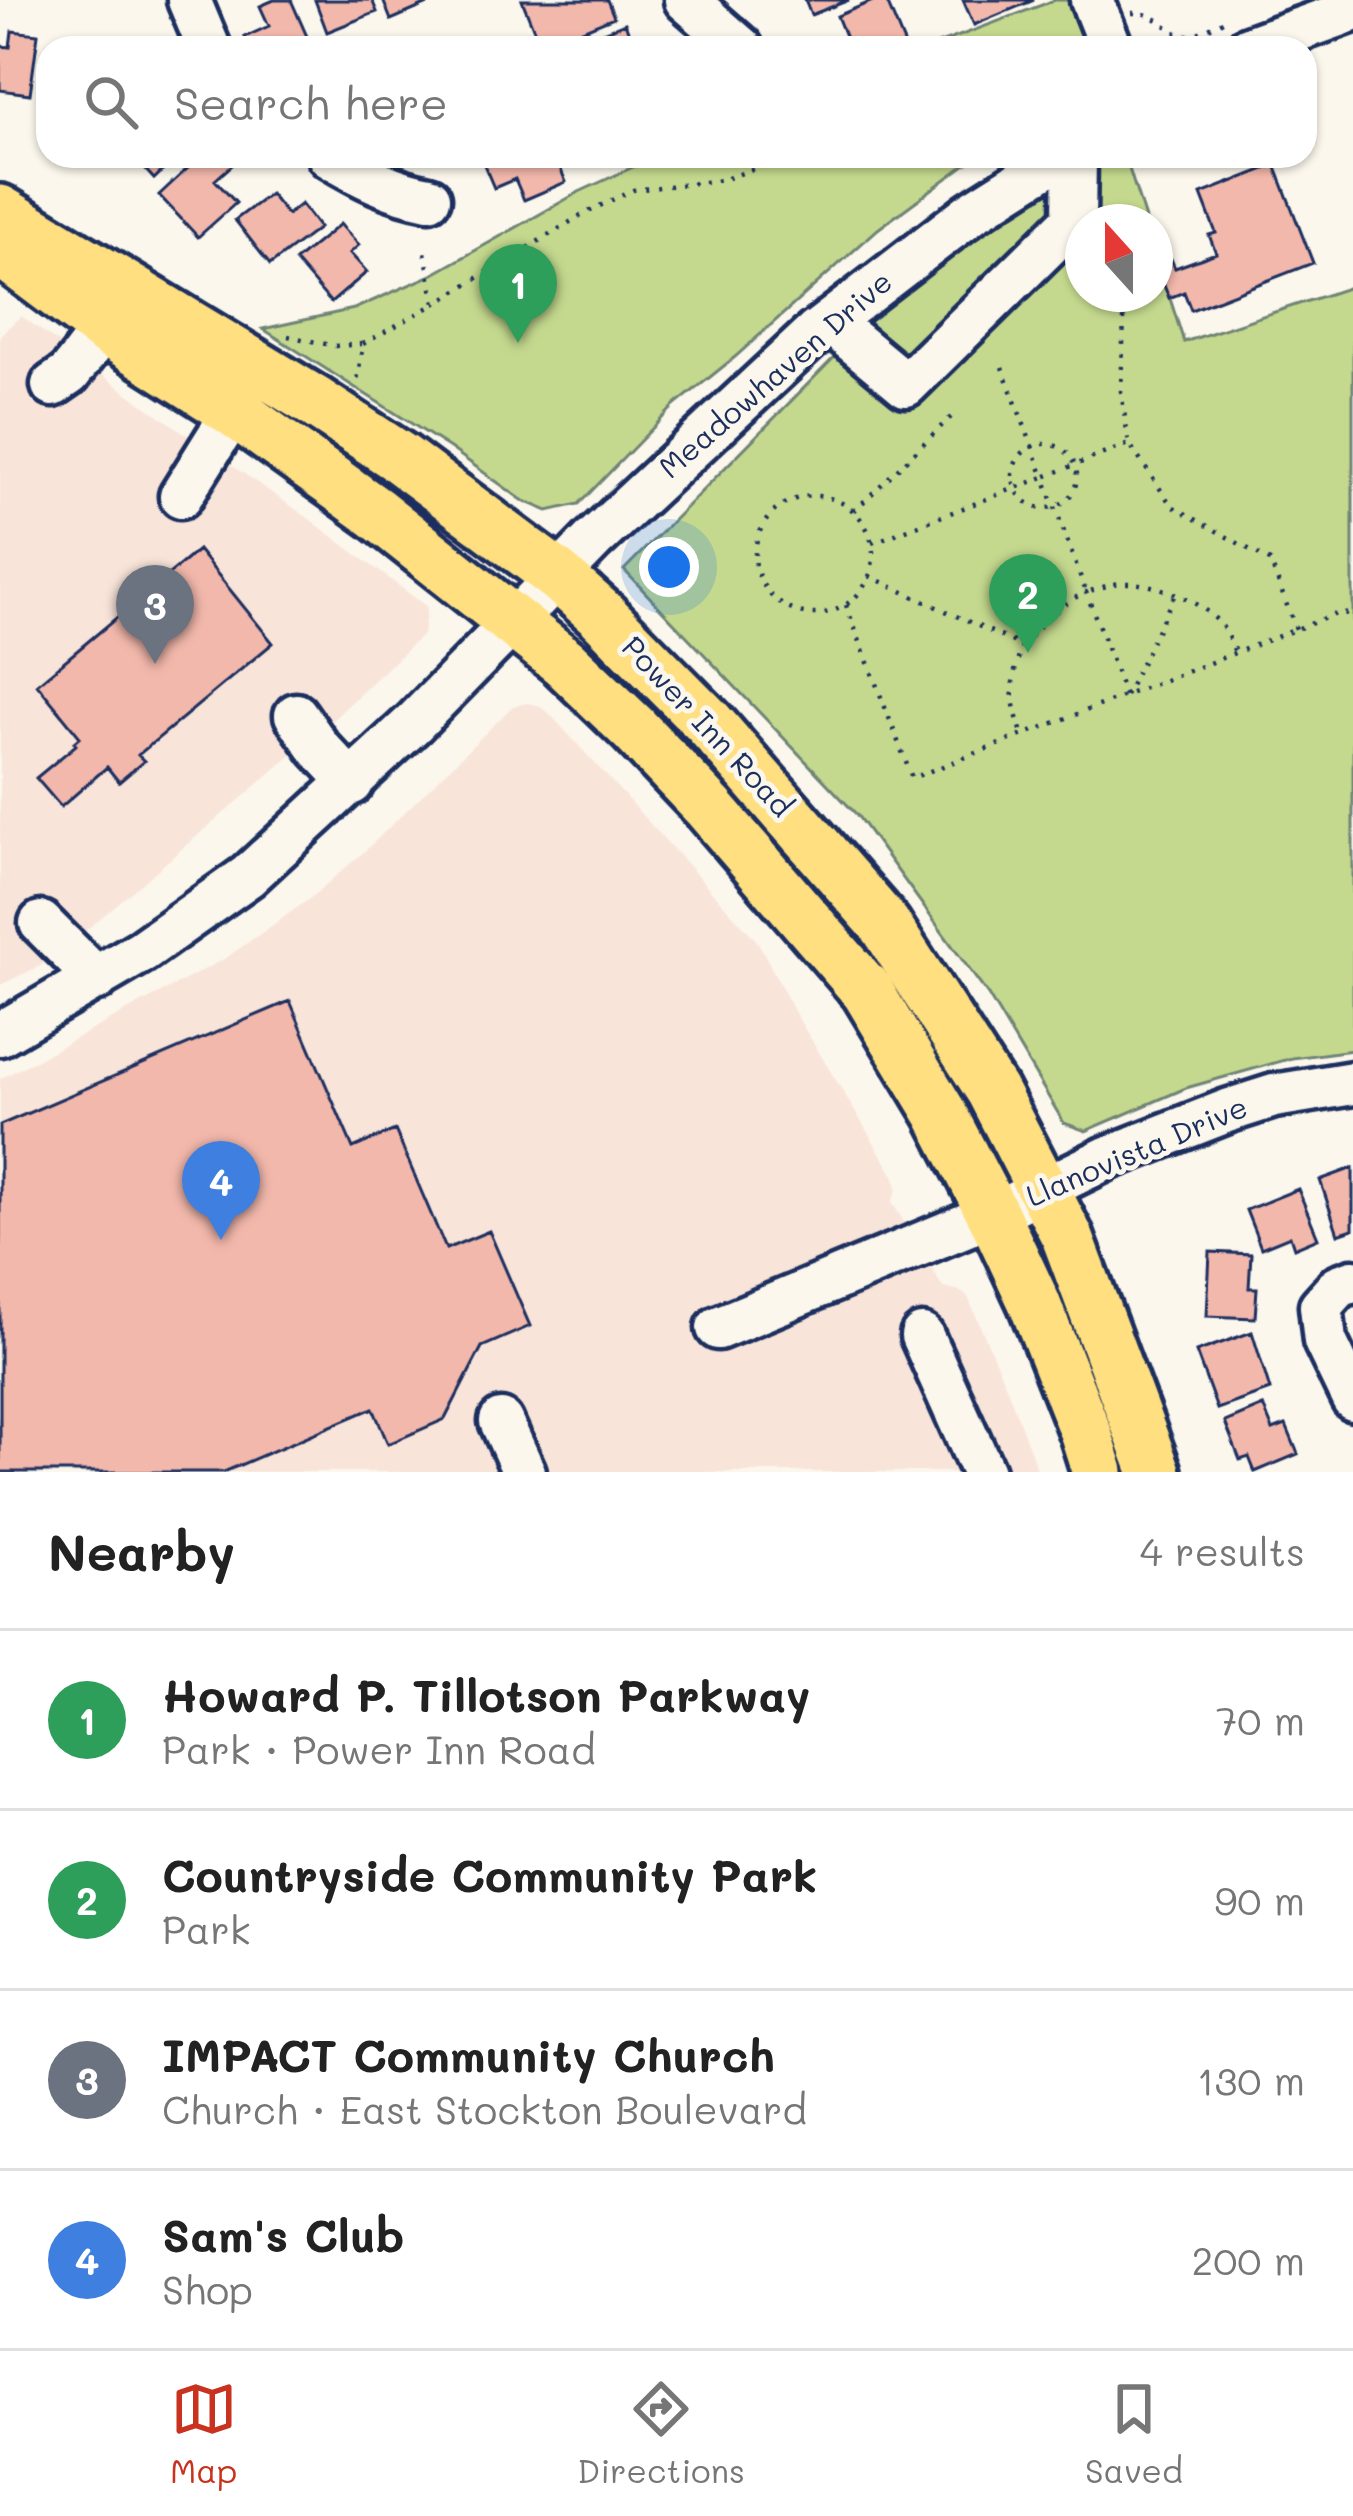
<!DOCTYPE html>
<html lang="en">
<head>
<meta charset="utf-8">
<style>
	:root { --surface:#fff; --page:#f2f2f2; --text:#222; --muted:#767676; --line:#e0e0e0; --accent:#c8321e }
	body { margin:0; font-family:Mali,sans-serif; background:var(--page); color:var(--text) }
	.compass { position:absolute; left:1065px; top:204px; width:108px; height:108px; border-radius:50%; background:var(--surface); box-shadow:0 3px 9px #0004; rotate:339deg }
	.you { position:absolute; left:669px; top:567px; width:42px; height:42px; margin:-30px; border:9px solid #fff; border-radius:50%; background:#1a73e8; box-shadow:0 0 0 18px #1a73e833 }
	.badge { display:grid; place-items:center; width:78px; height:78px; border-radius:50%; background:var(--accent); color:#fff; font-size:39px; font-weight:700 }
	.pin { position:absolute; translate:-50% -99px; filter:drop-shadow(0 3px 6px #0008) }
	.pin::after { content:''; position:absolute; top:63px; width:42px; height:36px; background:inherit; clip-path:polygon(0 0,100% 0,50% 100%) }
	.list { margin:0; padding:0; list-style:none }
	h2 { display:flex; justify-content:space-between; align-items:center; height:156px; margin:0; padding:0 48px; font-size:51px }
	h2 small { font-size:39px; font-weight:400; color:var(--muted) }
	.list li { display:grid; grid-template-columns:78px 1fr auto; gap:36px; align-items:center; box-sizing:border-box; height:180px; padding:0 48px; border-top:3px solid var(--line) }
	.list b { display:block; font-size:45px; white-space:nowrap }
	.list p { margin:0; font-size:39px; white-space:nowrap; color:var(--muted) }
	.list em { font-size:39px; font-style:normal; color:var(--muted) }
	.icon { flex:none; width:66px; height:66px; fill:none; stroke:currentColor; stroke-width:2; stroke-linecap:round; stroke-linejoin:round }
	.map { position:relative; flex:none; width:1353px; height:1472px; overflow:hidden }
	.search { position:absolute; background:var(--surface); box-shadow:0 3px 9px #0004; left:36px; right:36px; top:36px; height:132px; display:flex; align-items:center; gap:30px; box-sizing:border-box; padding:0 42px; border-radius:36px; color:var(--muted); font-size:45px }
	.sheet { height:876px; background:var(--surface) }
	nav { display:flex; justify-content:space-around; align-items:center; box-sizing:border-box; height:168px; border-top:3px solid var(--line); background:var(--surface); font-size:33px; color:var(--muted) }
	nav a { display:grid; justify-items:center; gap:6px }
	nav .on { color:var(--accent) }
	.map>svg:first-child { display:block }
	.built { fill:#f9e4d9 }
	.green { fill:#c4d98e; stroke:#708476; stroke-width:3 }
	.building { fill:#f3b8ac; stroke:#1b2f5e; stroke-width:3 }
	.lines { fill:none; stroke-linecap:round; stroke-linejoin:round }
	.minor-casing { stroke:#1b2f5e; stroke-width:51 }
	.major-casing { stroke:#1b2f5e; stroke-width:60 }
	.path { stroke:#1b2f5e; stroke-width:4.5; stroke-dasharray:3 9; stroke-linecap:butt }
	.minor { stroke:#fbf7ec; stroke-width:42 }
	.major { stroke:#ffdf80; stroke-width:51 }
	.labels { text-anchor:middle; stroke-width:10; stroke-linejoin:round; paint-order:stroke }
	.street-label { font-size:30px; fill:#1b2f5e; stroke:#fbf7ec }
</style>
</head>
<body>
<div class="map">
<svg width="1353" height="1472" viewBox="0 0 1353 1472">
	<rect width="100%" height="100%" fill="#fbf7ec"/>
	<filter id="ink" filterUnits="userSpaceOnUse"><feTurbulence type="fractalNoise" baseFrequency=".00833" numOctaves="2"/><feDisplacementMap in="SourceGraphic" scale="24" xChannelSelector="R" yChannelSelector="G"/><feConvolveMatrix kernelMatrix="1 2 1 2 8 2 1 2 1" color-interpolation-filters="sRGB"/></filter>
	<g filter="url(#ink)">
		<path class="built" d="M21 316 144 405 304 515 427 607 423 634 324 728 83 933 40 966 0 985V335Z
			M527 703 537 705 548 712 758 942 795 1013 895 1177 897 1190 892 1202 943 1288 958 1290 968 1297 1008 1391 1038 1472H0V1079L226 958 308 900 365 851 513 706Z"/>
		<path class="green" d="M1055 0H1069L1087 48H927Z
			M657 156H977L878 229 735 357 674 406 579 504 548 511 522 500 450 448 263 329 354 309 432 275 579 192Z
			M1107 156H1125L1146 222H1083V294H1155V252L1184 342 1353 286V1050L1292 1058 1186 1088 1086 1131 1064 1123 988 995 857 815 624 570 877 314 984 229Z"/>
		<path class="building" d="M274 0H291L312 48H250L245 37 269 26 260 6Z
			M315 0H372L377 12 327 32Z
			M383 0H437L391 20Z
			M522 0H607L614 17 541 47Z
			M805 0H849L811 15Z
			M875 0H886L906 48H831L847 41 837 16Z
			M963 0H1034L974 25Z
			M625 23 632 42 644 37 649 48 566 47Z
			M12 31 38 34 30 94 0 90V46L10 47Z
			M133 156H178L154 179Z
			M201 156H224L232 165 215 180 236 203 198 237 159 195Z
			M490 156H555L566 182 524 200 515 179 494 188 482 160Z
			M1275 165 1313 263 1191 310 1184 292 1169 298 1156 265 1171 259 1175 268 1216 253 1209 235 1216 233 1201 194Z
			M270 194 287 215 301 204 319 228 270 265 235 220Z
			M340 224 359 245 350 253 367 272 331 303 295 261Z
			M198 550 273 643 138 755 144 761 119 782 107 767 61 807 36 778 76 745 74 742 80 737 37 684Z
			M290 1001 353 1148 395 1130 446 1249 489 1231 530 1326 482 1347 445 1419 388 1444 373 1408 224 1472H0V1125Z
			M1353 1168V1229L1338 1234 1320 1180Z
			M1298 1189 1318 1238 1294 1248 1290 1236 1261 1248 1246 1210Z
			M1210 1252 1251 1254 1249 1288H1257L1255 1318 1207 1316Z
			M1252 1332 1270 1390 1217 1409 1196 1352Z
			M1263 1406 1273 1430 1286 1425 1298 1454 1255 1472 1249 1457 1240 1460 1225 1422Z"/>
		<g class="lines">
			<g class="minor-casing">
				<path id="minor" d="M189 0 209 48
					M686 0 741 48
					M1092 0 1111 48
					M1248 48 1353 10
					M329 156C362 176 391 191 429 198
					M830 322 906 385 1074 220 1075 156
					M53 385 69 374 104 328
					M181 496 234 411
					M296 715 319 748 352 783
					M41 923 97 979
					M0 1034 142 951 248 876 414 723 593 540 815 333 971 213 1061 156
					M1353 1281 1339 1286 1321 1306 1325 1341 1353 1399
					M718 1328 993 1214 1107 1158 1227 1111 1274 1096 1353 1083
					M922 1336 983 1472
					M501 1421 524 1472"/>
			</g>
			<g class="major-casing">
				<path id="major" d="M0 211 315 402 400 458 558 576 602 615 707 721 885 925 992 1091 1067 1236 1155 1472
					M0 250 104 328 234 411 375 512 564 662 633 728 709 808 867 991 940 1112 993 1214 1034 1302 1086 1434 1098 1472"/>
			</g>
			<path class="path" d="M1132 13C1159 11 1168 35 1187 35 1198 35 1214 25 1225 20
				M1125 294 1121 391 1129 444 1172 506 1270 561 1296 629
				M435 304 585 213 633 190 722 180 791 156
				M288 336 335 346 363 344 357 381
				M363 344 435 304 425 252
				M1002 367 1044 477 1129 444
				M1013 476a32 32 0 1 1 64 0a32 32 0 1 1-64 0Z
				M755 555a59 59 0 1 1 118 0a59 59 0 1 1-118 0Z
				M854 511 953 415
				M872 543 1044 477 1086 592C1098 589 1112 583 1124 583 1156 582 1202 601 1222 626 1227 633 1231 644 1235 652
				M869 576 1022 646C1010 685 1009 695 1022 733
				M846 605 912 778 1333 615 1353 613
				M1022 646C1041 623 1059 605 1086 592L1125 696
				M1125 696 1175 594"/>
			<use href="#minor" class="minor"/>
			<use href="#major" class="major"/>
		</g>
	</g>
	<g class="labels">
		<g class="street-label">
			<text transform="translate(776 375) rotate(-41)" y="10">Meadowhaven Drive</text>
			<text transform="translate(707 727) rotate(47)" y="10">Power Inn Road</text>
			<text transform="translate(1137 1152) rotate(-23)" y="10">Llanovista Drive</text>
		</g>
	</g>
</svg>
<svg class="compass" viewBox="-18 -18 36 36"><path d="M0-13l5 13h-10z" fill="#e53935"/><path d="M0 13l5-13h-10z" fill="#767676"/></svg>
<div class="you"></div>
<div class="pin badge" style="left:518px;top:343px;background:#2e9e5b">1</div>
<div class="pin badge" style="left:1028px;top:653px;background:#2e9e5b">2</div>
<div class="pin badge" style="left:155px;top:664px;background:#6b7280">3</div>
<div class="pin badge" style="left:221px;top:1240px;background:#3f7fe0">4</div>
<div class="search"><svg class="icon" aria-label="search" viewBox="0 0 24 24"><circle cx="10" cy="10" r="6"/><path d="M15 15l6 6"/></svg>Search here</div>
</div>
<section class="sheet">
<h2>Nearby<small>4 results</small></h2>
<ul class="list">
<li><span class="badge" style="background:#2e9e5b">1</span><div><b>Howard P. Tillotson Parkway</b><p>Park · Power Inn Road</p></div><em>70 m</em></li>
<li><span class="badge" style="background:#2e9e5b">2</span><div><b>Countryside Community Park</b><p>Park</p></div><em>90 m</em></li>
<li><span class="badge" style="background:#6b7280">3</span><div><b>IMPACT Community Church</b><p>Church · East Stockton Boulevard</p></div><em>130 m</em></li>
<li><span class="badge" style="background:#3f7fe0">4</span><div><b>Sam's Club</b><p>Shop</p></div><em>200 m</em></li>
</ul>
</section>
<nav>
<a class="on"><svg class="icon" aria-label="map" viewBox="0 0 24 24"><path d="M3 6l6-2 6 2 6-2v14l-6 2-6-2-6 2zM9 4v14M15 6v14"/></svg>Map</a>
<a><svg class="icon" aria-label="directions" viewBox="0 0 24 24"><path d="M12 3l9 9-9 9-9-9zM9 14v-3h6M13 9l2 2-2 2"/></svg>Directions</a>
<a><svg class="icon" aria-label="saved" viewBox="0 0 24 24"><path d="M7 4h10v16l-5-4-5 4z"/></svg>Saved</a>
</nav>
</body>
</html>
